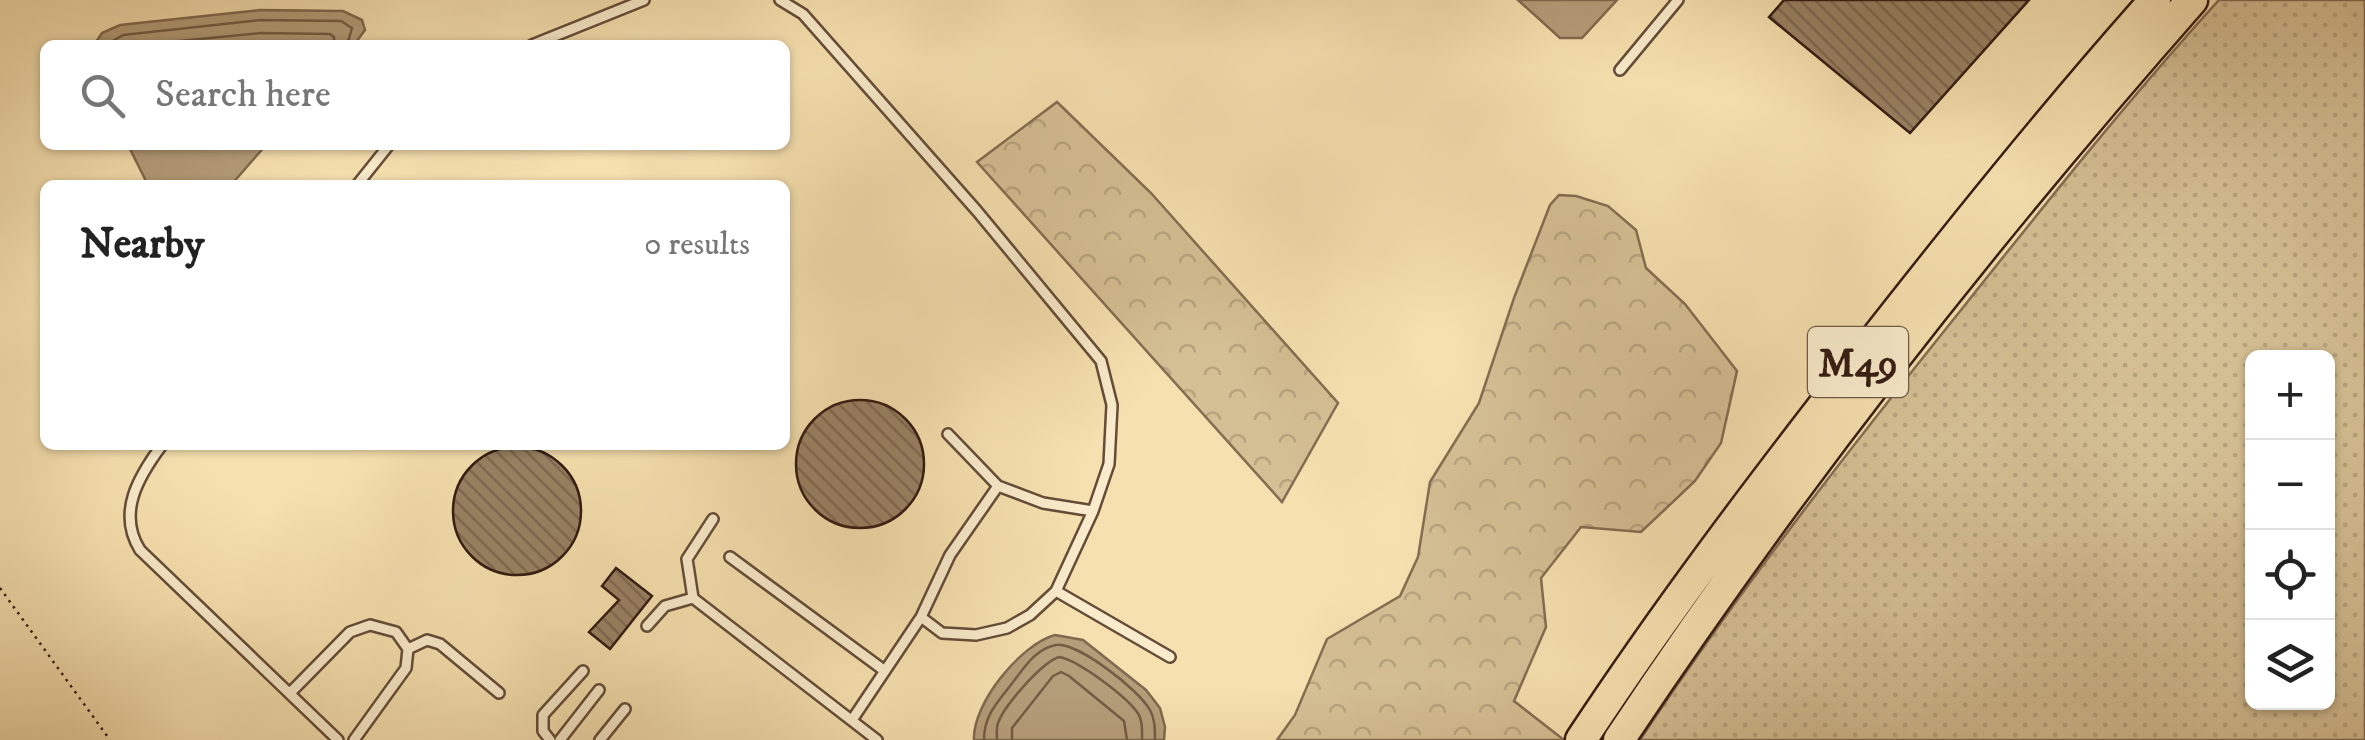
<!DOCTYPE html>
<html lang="en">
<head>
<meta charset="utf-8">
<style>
	:root { --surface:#fff; --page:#f2f2f2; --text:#222; --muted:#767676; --line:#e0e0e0 }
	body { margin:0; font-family:"IM FELL DW Pica",serif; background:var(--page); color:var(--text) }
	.controls { position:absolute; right:30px; bottom:30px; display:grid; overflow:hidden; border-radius:15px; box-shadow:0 2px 8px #0004 }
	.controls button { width:90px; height:90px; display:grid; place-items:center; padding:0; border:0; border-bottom:2px solid var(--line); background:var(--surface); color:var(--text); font:50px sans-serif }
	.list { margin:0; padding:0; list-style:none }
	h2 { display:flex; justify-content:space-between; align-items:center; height:130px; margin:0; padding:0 40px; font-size:42px }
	h2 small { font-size:32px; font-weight:400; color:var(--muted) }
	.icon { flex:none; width:55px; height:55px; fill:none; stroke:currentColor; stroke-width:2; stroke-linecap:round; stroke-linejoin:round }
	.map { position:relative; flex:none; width:2365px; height:740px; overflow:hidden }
	.search { position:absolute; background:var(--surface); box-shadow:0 2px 8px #0004; left:40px; top:40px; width:750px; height:110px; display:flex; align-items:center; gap:25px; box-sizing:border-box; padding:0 35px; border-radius:15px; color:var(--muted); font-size:38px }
	.panel { position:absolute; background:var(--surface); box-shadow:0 2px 8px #0004; left:40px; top:180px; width:750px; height:270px; border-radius:15px }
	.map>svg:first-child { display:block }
	.grass { fill:url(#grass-dots); stroke:#846d52; stroke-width:2.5; fill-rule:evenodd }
	.forest { fill:url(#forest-crowns); stroke:#846d52; stroke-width:2.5 }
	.water { fill:#b49d79; stroke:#80694f; stroke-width:2.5 }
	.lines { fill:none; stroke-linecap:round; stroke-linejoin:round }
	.shore { stroke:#745c45; stroke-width:2.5 }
	.building { fill:url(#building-back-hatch); stroke:#331b11; stroke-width:2.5 }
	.service-casing { stroke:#644c38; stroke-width:14 }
	.motorway-casing { stroke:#331b11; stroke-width:35 }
	.path { stroke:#331b11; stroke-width:2.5; stroke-dasharray:2.5 5; stroke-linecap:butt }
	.service { stroke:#f9ebcb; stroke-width:9 }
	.motorway { stroke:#f6e0af; stroke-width:30 }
	.labels { text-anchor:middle; stroke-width:9; stroke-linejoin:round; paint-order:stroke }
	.shield { fill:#f9ebcb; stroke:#6e5949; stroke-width:2.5 }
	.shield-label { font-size:40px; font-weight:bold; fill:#331b11 }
</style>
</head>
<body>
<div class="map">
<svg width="2365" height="740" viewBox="0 0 2365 740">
	<defs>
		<pattern id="grass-dots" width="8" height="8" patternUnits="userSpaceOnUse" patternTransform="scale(2.5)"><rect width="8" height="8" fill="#d5bf94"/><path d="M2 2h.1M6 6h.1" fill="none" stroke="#b7a47f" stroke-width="1.8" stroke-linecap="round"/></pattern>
		<pattern id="forest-crowns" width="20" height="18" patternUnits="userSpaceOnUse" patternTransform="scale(2.5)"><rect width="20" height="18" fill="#d5bf94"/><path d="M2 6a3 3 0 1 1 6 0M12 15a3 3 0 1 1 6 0" fill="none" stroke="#b7a47f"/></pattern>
		<pattern id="building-back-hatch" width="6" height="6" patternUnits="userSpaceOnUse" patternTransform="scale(2.5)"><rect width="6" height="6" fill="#988163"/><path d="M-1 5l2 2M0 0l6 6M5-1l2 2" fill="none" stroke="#7d6950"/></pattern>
	</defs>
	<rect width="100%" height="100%" fill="#f6e0af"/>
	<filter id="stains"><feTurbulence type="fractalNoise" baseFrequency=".002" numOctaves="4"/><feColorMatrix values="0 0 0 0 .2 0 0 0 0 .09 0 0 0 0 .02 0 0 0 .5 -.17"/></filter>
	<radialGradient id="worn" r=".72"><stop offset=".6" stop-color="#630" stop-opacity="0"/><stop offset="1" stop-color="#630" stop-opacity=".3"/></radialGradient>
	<path class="grass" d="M2219 0H2365V740H1640C1736 595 1844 456 1953 320 2039 212 2126 102 2219 0ZM2252 358H2328V702H2252Z"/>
	<path class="forest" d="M1057 102 1151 193 1338 403 1282 502 977 162Z
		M1559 195 1576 196 1608 206 1636 230 1646 268 1685 304 1737 371 1721 443 1695 481 1641 532 1581 527 1541 578 1546 627 1514 701 1564 740H1277L1295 715 1327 639 1400 596 1418 557 1430 482 1479 403 1514 298 1550 205Z"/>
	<path class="water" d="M1518 0H1617L1582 38H1560Z
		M260 10 343 11 362 20 365 30 354 45H94L102 33 120 25Z
		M128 145H266L231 185H148Z
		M1055 635 1083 640 1146 690 1160 708 1165 727 1164 740H974C972 704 1021 644 1055 635Z"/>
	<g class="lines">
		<path class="shore" d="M106 45 123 35 260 20 341 21 352 28 347 45
			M139 45 261 33 330 34 334 37V45
			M984 740C984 716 996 704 1010 686 1023 670 1034 649 1056 645 1078 642 1139 690 1150 710 1155 719 1155 729 1155 740
			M997 740C997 735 996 728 998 723 1004 706 1041 663 1059 657 1078 660 1129 698 1139 715 1143 723 1142 732 1142 740
			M1012 740V728L1053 676 1061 672 1069 676 1124 721 1127 740"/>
	</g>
	<path class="building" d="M1784 0H2029L1910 133 1769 17Z
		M796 464a64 64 0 1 1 128 0a64 64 0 1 1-128 0Z
		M453 511a64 64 0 1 1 128 0a64 64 0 1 1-128 0Z
		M616 568 652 596 610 649 589 632 619 600 602 586Z"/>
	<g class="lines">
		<g class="service-casing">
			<path id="service" d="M780 0 803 14 977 211 1101 361 1112 405 1109 464 1093 511 1056 591 1030 615 1007 628 976 635 942 633 921 617
				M532 45 644 0
				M1620 70 1678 0
				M357 185 389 145
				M948 434 998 486 1043 503 1093 511
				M162 445C138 477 117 513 140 550L338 740
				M713 519 687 559 693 598 877 740
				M730 557 885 671
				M1056 591 1170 657
				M647 626 665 606 693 598
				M408 649 427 640 440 644 499 693
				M290 693 350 632 370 625 396 632 408 649 406 668 354 740
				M852 720 921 617 950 555 998 486
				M550 740 543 731V715L583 671
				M560 740 599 690
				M600 740 625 709"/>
		</g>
		<g class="motorway-casing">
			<path id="motorway" d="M1581 740C1666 611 1760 487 1855 365 1952 241 2050 118 2155 0
				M1619 740C1791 481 1986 234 2192 0"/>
		</g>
		<path class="path" d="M0 588 110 740"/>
		<use href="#service" class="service"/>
		<use href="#motorway" class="motorway"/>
	</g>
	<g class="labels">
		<rect class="shield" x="1808" y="327" width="100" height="70" rx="8"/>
		<g class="shield-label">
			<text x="1858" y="376">M49</text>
		</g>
	</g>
	<rect width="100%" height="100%" filter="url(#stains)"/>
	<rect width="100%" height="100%" fill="url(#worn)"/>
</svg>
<div class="controls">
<button>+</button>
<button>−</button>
<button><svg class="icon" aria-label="locate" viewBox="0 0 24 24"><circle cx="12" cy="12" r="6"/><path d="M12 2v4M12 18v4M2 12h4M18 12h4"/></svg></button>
<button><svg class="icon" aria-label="layers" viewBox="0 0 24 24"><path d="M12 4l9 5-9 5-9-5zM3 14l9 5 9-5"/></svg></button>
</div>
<div class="search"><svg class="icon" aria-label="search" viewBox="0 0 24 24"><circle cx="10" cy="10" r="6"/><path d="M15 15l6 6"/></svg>Search here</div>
<section class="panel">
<h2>Nearby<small>0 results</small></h2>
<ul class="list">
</ul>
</section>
</div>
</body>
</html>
